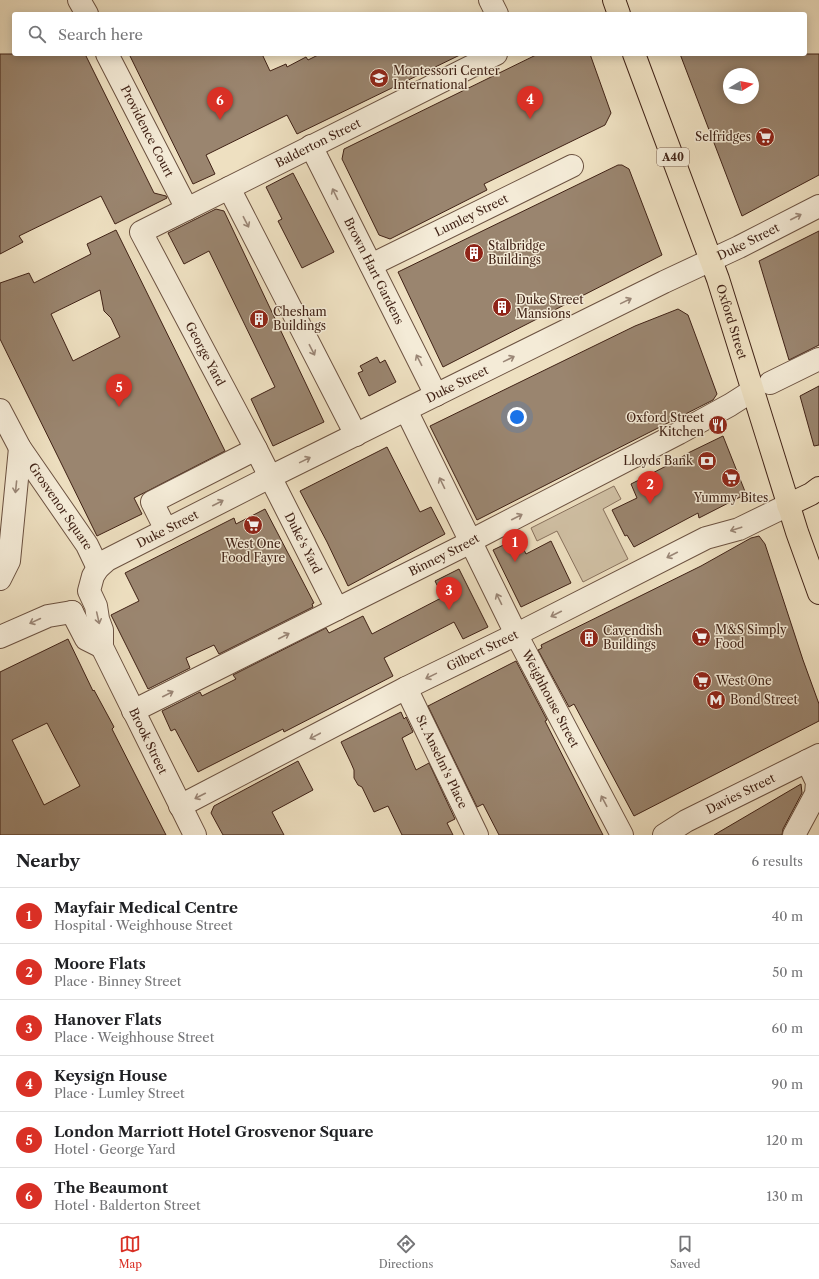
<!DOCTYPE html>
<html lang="en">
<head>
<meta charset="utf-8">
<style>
	:root { --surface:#fff; --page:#f2f2f2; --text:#202124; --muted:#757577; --line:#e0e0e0; --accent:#d93025 }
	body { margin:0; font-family:"Libre Caslon Text",serif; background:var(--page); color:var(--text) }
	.compass { position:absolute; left:723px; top:68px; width:36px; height:36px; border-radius:50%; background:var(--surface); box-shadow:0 2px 10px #0003; rotate:80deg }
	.you { position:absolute; left:517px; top:417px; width:14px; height:14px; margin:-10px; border:3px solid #fff; border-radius:50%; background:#1a73e8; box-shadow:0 0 0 6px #1a73e833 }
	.badge { display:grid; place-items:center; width:26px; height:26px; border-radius:50%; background:var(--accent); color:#fff; font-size:13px; font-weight:700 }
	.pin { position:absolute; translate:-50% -33px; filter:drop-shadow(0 1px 2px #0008) }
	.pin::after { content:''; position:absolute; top:21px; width:14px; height:12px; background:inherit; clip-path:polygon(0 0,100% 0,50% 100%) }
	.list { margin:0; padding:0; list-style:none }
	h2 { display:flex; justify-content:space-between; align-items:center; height:52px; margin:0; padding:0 16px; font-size:17px }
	h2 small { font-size:13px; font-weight:400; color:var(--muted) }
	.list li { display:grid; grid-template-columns:26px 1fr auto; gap:12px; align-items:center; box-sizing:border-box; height:56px; padding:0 16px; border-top:1px solid var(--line) }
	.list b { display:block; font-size:15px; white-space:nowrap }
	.list p { margin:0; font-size:13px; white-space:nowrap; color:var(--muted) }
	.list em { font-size:13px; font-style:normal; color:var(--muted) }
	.icon { flex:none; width:22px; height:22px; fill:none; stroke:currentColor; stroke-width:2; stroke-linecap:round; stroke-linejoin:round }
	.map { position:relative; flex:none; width:819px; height:835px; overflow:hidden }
	.search { position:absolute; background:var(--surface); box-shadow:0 2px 10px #0003; left:12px; right:12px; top:12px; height:44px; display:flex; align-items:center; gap:10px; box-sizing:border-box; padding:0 14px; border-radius:4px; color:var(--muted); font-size:15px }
	.sheet { height:388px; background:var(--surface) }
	nav { display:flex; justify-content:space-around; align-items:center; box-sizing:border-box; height:56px; border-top:1px solid var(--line); background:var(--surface); font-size:11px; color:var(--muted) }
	nav a { display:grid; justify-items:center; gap:2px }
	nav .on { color:var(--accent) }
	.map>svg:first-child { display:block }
	.green { fill:#d0c0a4; stroke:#88715d }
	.building { fill:#9a856f; stroke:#402216; fill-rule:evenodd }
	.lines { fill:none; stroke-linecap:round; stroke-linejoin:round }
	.minor-casing { stroke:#6c5241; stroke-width:24 }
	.major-casing { stroke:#402216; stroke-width:24 }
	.minor { stroke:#f4ebd7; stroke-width:22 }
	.major { stroke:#eee0c1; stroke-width:22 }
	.oneway { stroke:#9a8676 }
	.labels { text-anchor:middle; stroke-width:3; stroke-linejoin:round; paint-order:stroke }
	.shield { fill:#f4ebd7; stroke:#765e50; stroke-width:1 }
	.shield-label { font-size:11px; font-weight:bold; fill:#402216 }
	.poi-label { font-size:12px; fill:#402216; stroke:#f4ebd7; text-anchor:start }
	.street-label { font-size:12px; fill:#402216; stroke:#f4ebd7 }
</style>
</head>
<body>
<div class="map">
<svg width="819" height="835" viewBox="0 0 819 835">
	<rect width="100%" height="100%" fill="#eee0c1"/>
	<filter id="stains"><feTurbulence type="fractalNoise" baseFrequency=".005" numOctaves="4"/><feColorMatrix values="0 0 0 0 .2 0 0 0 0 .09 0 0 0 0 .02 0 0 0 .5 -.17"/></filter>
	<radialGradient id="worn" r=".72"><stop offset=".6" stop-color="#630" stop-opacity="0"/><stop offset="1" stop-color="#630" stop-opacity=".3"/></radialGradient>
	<path class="green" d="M614 486 621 499 603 509 628 559 583 582 557 531 537 541 531 528Z"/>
	<path class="building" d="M0 54H85L154 193 166 196 167 198 115 224 101 196 19 236 23 242 0 254Z
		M129 54H262L270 71 286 64 287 67 306 57 308 60 320 54H462L297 134 287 115 206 155 215 174 193 184Z
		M538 54H590L611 113 605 125 484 184 487 190 390 239 379 235 342 159 344 149Z
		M680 54H819V175L742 216ZM729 74H753V98H729Z
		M618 165H622L629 169 662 255 443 367 398 272Z
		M293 173 334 252 302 268 278 221 282 219 266 187Z
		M216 209 224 211 324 422 273 446 251 399 275 387 209 251 184 264 168 233Z
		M116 230 225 451 134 498 142 514 97 536 0 339V283L29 273 34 283 91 254 87 244ZM100 290 104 311 111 318 120 337 73 361 51 314Z
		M819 231V345L789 360 759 261Z
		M678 309 688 315 698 342 717 394 713 400 477 520 430 426 635 326Z
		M377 357 380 363 385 360 396 382 369 396 358 373 363 371 360 366Z
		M819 386V445L814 446 800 396Z
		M723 436 746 494 699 518 698 513 634 547 627 535 625 536 612 510 637 498 631 484 676 461 688 453Z
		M387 447 420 512 431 507 445 534 348 586 327 542 300 491Z
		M265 509 314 603 312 604 313 607 219 654 214 645 186 658 190 668 148 689 111 615 139 601 125 573 234 518 236 524Z
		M759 536 765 544 803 660 819 704V721L634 816 574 704 569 707 538 650 542 648 541 645 701 566 751 538Z
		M518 538 526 554 551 541 571 583 521 607 493 550Z
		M459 569 488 627 463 639 454 622 384 658 393 676 284 732 283 729 198 772 175 729 171 731 162 711 200 692 202 696 236 679 233 675 326 628 329 633 363 616 372 634 443 597 435 581Z
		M68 639 93 691 94 690 114 727 112 729 166 835H0V672ZM47 723 80 786 44 805 12 740Z
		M516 661 547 720 545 721 603 835H499L483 804 477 807 428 706Z
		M401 712 404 719 406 717 413 732 402 738 416 770 429 763 455 819 447 823 453 835H402L388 806 374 812 362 787 358 785 354 778V770L351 763 341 742Z
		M298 761 313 790 272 812 284 835H223L211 813 214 806Z
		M801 784 802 793 783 829 782 835H714Z"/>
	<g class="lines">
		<g class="minor-casing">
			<g id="minor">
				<path d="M79 0 87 14"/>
				<path d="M490 0 497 14"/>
				<path id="s1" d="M107 54 187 209"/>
				<path id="s2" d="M311 146 436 395"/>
				<path d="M229 188 356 435"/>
				<path id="s3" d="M371 265 572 166"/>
				<path d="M770 383 819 359"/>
				<path id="s4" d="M0 410 20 448 87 545 98 568"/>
				<path id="s5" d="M406 410 516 634 622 835"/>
				<path d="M166 530 152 502 256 449"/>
				<path d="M0 579 9 561 20 448"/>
				<path id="s6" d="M337 609 256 449 141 232 496 54"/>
				<path d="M72 612 86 639 102 647"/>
				<path d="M0 637 48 616 72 612"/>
				<path id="s7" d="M406 688 477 835"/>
				<path id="s8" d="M133 711 463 546 480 536 679 433 730 405 752 391"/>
				<path id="s9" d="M180 806 406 688 527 629 706 538 739 529 788 505"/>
				<path id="s10" d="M195 835 102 647V630L98 619 96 606 89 591 93 576 98 568 107 560 270 477 664 282 739 247 819 206"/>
				<path id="s11" d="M664 835 686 821 819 755"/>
				<path d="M794 835 816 794 817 782 807 761"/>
			</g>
		</g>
		<g class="major-casing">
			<g id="major">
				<path d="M614 0 619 14"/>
				<path id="s12" d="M634 54 718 279 797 532 819 593"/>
				<path d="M788 505 811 494 819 488"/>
			</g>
		</g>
		<use href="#minor" class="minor"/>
		<use href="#major" class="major"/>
	</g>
	<defs><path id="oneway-shaft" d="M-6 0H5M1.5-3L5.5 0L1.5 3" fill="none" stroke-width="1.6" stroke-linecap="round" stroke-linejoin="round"/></defs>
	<g class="oneway">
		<use href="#oneway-shaft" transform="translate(335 194) rotate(-116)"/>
		<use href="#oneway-shaft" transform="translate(796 217) rotate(-27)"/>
		<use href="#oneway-shaft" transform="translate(246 222) rotate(63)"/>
		<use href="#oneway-shaft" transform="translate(626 301) rotate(-26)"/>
		<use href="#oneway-shaft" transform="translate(312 350) rotate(63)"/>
		<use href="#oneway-shaft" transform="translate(509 359) rotate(-26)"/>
		<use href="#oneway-shaft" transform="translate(419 360) rotate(-117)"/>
		<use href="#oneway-shaft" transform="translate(305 460) rotate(-26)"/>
		<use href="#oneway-shaft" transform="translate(442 483) rotate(-116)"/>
		<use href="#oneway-shaft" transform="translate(16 487) rotate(96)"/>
		<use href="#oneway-shaft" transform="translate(218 503) rotate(-27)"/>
		<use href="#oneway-shaft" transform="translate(517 517) rotate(-27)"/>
		<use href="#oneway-shaft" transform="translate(736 529) rotate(162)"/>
		<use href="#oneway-shaft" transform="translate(672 555) rotate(153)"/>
		<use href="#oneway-shaft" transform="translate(499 599) rotate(-116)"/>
		<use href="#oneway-shaft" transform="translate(556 614) rotate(153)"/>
		<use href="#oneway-shaft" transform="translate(98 618) rotate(77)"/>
		<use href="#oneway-shaft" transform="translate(35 621) rotate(155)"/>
		<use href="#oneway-shaft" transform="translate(284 636) rotate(-27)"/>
		<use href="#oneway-shaft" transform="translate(431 676) rotate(154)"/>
		<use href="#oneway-shaft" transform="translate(168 694) rotate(-27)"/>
		<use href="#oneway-shaft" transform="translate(315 736) rotate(152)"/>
		<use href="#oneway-shaft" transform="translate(200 796) rotate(153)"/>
		<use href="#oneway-shaft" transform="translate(604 801) rotate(-118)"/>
	</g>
	<defs>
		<g id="university-disc" transform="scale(1)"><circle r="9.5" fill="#8f2418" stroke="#f4ebd7"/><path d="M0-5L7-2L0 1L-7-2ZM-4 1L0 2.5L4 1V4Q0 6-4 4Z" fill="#fff"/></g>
		<g id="supermarket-disc" transform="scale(1)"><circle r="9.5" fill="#8f2418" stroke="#f4ebd7"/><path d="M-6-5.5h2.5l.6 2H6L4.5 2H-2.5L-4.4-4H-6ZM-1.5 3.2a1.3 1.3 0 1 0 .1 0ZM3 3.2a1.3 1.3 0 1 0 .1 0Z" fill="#fff"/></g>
		<g id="building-disc" transform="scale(1)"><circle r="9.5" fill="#8f2418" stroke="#f4ebd7"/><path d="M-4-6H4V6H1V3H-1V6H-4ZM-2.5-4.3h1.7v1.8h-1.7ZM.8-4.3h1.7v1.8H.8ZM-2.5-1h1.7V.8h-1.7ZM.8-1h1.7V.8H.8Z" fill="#fff"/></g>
		<g id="restaurant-disc" transform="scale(1)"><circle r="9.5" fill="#8f2418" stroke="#f4ebd7"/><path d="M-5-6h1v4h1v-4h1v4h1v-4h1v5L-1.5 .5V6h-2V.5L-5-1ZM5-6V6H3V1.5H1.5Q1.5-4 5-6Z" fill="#fff"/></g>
		<g id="bank-disc" transform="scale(1)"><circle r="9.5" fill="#8f2418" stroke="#f4ebd7"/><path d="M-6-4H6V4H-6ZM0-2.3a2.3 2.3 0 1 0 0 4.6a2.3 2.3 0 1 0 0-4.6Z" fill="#fff"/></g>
		<g id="metro-disc" transform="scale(1)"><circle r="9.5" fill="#8f2418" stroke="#f4ebd7"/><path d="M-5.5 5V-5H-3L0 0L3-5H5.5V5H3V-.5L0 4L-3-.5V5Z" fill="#fff"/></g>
	</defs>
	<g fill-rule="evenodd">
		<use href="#university-disc" x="379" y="78"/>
		<use href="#supermarket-disc" x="765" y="137"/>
		<use href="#building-disc" x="474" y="253"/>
		<use href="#building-disc" x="502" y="307"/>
		<use href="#building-disc" x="259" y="319"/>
		<use href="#restaurant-disc" x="718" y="425"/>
		<use href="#bank-disc" x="707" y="461"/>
		<use href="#supermarket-disc" x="731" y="478"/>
		<use href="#supermarket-disc" x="253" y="525"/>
		<use href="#supermarket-disc" x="701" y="637"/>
		<use href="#building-disc" x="589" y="638"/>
		<use href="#supermarket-disc" x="702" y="681"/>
		<use href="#metro-disc" x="716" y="700"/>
	</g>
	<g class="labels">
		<rect class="shield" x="657" y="148" width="32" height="18" rx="3"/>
		<g class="shield-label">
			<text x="673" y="161">A40</text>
		</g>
		<g class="poi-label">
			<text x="393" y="75">Montessori Center<tspan x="393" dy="14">International</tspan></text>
			<text x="751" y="141" text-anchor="end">Selfridges</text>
			<text x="488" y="250">Stalbridge<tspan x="488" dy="14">Buildings</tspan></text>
			<text x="516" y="304">Duke Street<tspan x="516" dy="14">Mansions</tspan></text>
			<text x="273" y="316">Chesham<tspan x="273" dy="14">Buildings</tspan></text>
			<text x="704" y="422" text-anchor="end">Oxford Street<tspan x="704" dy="14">Kitchen</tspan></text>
			<text x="693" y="465" text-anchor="end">Lloyds Bank</text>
			<text x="731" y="502" text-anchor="middle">Yummy Bites</text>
			<text x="253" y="548" text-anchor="middle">West One<tspan x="253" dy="14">Food Fayre</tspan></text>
			<text x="715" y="634">M&amp;S Simply<tspan x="715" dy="14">Food</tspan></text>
			<text x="603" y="635">Cavendish<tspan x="603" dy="14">Buildings</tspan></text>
			<text x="716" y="685">West One</text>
			<text x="730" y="704">Bond Street</text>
		</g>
		<g class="street-label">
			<text dy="4" stroke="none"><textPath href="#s1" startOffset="87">Providence Court</textPath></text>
			<text dy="4" stroke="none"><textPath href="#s6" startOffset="623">Balderton Street</textPath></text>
			<text dy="4" stroke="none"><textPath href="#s3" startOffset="112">Lumley Street</textPath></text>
			<text dy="4" stroke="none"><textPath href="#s10" startOffset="1021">Duke Street</textPath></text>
			<text dy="4" stroke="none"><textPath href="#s2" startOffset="140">Brown Hart Gardens</textPath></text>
			<text dy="4" stroke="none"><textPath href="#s12" startOffset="285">Oxford Street</textPath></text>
			<text transform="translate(205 354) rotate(62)" y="4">George Yard</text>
			<text dy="4" stroke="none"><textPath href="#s10" startOffset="697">Duke Street</textPath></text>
			<text dy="4" stroke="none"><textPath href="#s4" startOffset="114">Grosvenor Square</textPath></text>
			<text dy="4" stroke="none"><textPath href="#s10" startOffset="373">Duke Street</textPath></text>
			<text transform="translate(303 543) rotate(63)" y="4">Duke's Yard</text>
			<text dy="4" stroke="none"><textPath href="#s8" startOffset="348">Binney Street</textPath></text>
			<text dy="4" stroke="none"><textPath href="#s9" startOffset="340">Gilbert Street</textPath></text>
			<text dy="4" stroke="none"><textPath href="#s5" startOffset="323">Weighhouse Street</textPath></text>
			<text transform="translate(148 741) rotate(64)" y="4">Brook Street</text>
			<text dy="4" stroke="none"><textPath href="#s7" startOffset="82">St. Anselm's Place</textPath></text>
			<text dy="4" stroke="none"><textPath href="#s11" startOffset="87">Davies Street</textPath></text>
		</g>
	</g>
	<rect width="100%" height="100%" filter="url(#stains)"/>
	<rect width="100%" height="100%" fill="url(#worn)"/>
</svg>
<svg class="compass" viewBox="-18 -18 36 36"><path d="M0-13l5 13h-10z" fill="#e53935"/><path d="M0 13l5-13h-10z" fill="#757577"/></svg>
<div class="you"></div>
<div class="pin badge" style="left:515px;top:562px">1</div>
<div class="pin badge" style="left:650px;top:504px">2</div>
<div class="pin badge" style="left:449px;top:610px">3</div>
<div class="pin badge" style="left:530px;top:119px">4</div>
<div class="pin badge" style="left:119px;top:407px">5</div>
<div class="pin badge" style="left:220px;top:120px">6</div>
<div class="search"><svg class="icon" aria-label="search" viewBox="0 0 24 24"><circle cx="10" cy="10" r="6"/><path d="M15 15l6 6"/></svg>Search here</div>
</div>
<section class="sheet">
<h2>Nearby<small>6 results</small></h2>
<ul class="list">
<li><span class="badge">1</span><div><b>Mayfair Medical Centre</b><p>Hospital · Weighhouse Street</p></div><em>40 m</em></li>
<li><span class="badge">2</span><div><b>Moore Flats</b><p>Place · Binney Street</p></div><em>50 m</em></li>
<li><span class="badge">3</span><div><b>Hanover Flats</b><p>Place · Weighhouse Street</p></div><em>60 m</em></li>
<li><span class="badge">4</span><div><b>Keysign House</b><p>Place · Lumley Street</p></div><em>90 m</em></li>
<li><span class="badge">5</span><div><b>London Marriott Hotel Grosvenor Square</b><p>Hotel · George Yard</p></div><em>120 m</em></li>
<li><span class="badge">6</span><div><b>The Beaumont</b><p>Hotel · Balderton Street</p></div><em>130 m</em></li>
</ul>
</section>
<nav>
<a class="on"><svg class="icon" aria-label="map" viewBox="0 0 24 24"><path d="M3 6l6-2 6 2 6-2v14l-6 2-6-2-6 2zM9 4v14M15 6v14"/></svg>Map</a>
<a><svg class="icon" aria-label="directions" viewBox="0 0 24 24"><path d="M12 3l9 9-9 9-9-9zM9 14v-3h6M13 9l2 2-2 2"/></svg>Directions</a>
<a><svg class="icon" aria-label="saved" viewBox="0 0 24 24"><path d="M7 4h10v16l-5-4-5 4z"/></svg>Saved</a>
</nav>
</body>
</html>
